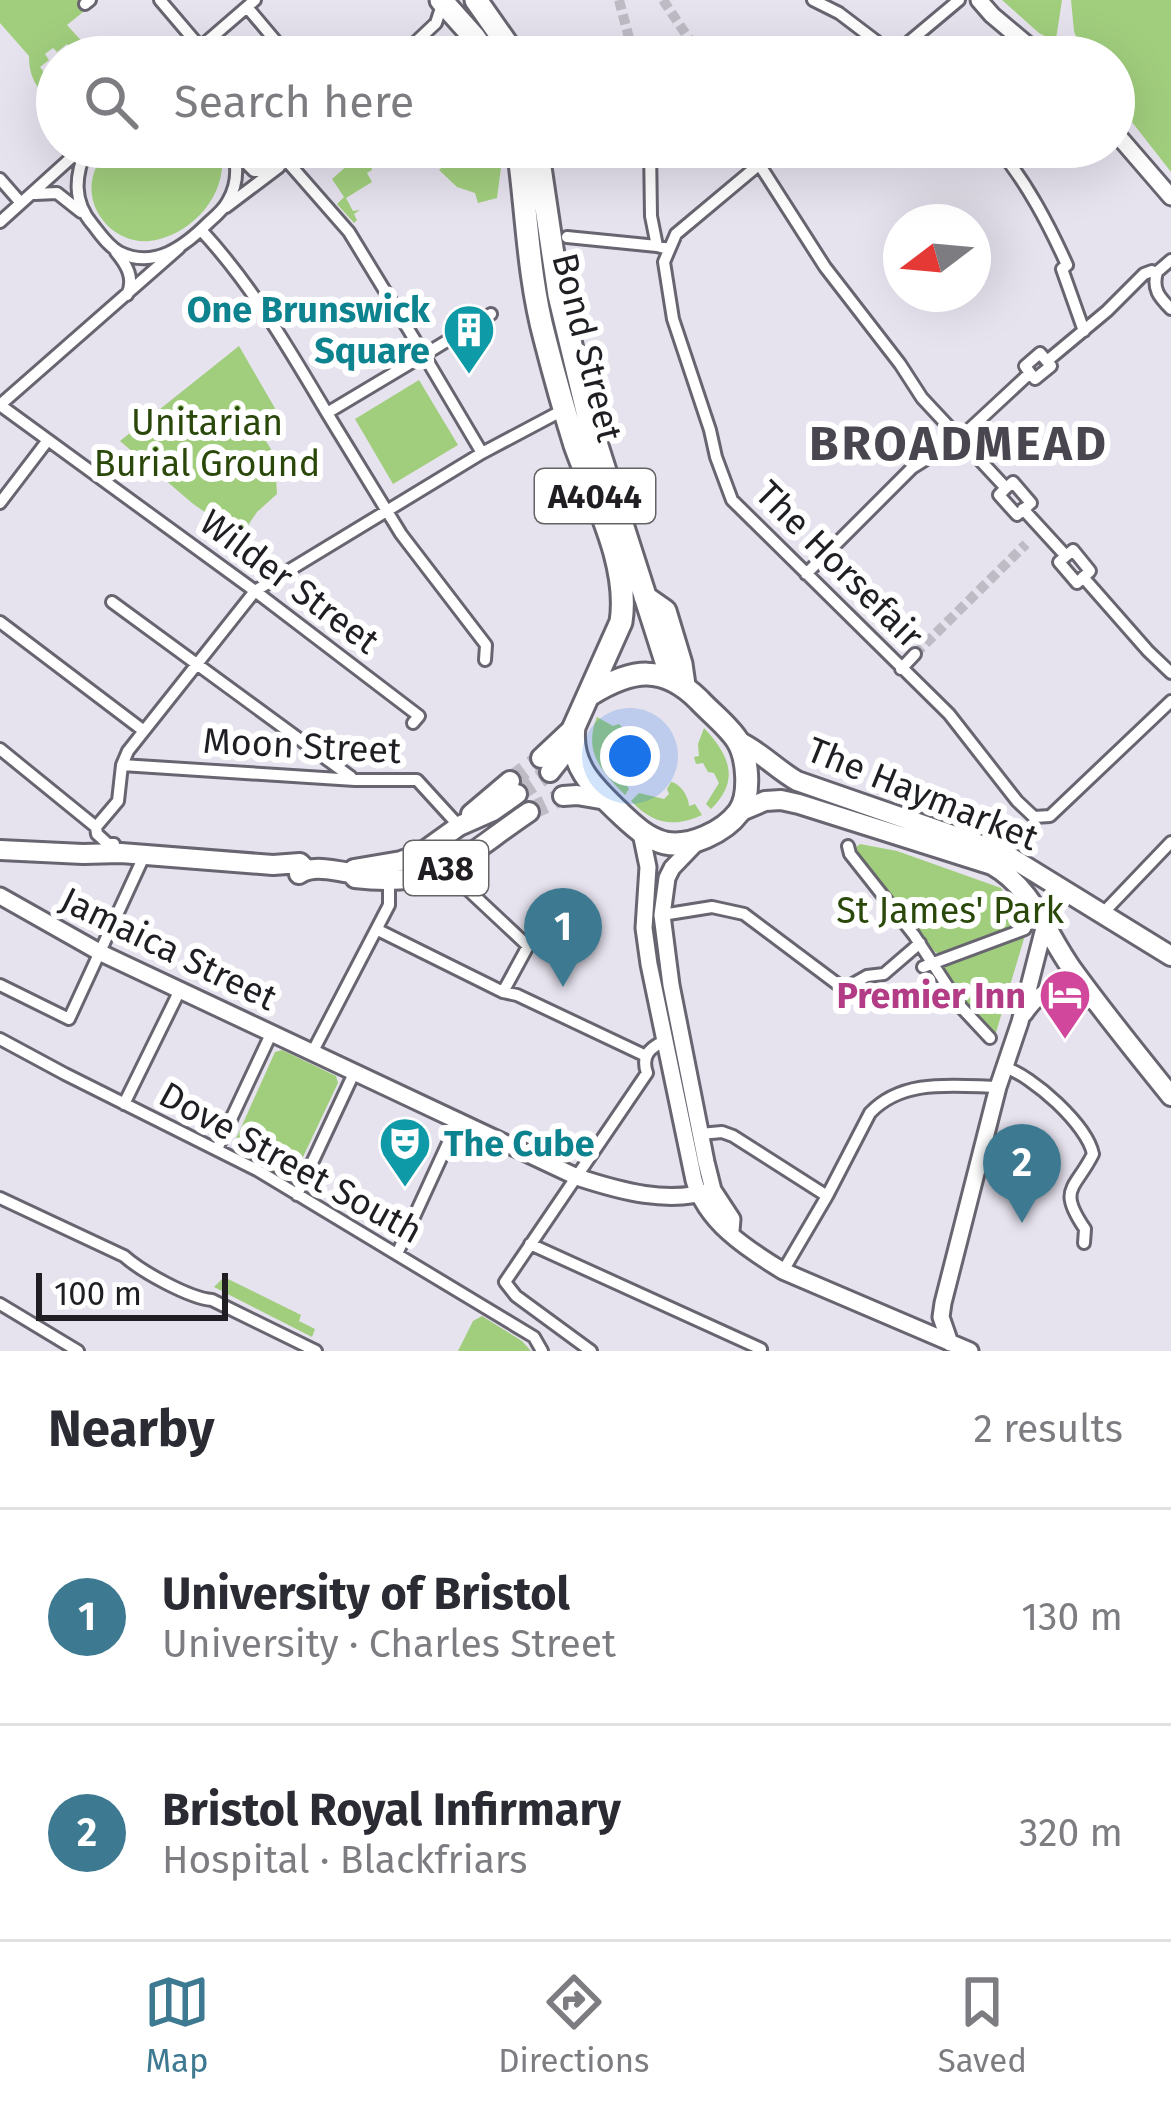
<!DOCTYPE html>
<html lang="en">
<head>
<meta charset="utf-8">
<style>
	:root { --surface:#fff; --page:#f2f2f3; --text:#2b2b33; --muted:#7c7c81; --line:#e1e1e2; --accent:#3d7991 }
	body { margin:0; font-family:"Fira Sans",sans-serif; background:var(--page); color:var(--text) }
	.compass { position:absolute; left:883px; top:204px; width:108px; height:108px; border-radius:50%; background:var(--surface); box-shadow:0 12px 48px #0002; rotate:254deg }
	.scale { position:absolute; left:36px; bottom:30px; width:192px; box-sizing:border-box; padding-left:12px; border:6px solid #201e23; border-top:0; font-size:33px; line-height:42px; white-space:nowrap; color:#201e23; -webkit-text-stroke:9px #fff; paint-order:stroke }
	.you { position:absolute; left:630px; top:756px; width:42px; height:42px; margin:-30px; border:9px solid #fff; border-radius:50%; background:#1a73e8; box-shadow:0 0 0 18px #1a73e833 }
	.badge { display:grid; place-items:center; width:78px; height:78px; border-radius:50%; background:var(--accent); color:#fff; font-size:39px; font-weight:700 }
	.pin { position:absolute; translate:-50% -99px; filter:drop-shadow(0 3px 6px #0008) }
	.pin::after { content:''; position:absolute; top:63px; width:42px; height:36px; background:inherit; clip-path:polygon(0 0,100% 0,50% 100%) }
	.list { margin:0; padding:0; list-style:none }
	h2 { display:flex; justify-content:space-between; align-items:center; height:156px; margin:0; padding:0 48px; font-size:51px }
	h2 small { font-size:39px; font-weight:400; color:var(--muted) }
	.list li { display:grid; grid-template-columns:78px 1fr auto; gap:36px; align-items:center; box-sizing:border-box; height:216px; padding:0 48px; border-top:3px solid var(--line) }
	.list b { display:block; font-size:45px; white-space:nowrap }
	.list p { margin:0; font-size:39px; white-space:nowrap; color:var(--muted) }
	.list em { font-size:39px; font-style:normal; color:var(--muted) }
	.icon { flex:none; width:66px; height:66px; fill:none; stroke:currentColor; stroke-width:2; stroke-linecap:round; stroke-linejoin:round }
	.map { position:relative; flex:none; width:1171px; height:1351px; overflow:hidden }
	.search { position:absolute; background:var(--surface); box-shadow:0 12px 48px #0002; left:36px; right:36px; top:36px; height:132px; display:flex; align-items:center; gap:30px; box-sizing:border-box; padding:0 42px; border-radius:66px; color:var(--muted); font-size:45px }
	.sheet { height:588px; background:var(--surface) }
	nav { display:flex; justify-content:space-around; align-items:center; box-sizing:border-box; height:168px; border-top:3px solid var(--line); background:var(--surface); font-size:33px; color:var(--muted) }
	nav a { display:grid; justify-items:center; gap:6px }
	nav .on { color:var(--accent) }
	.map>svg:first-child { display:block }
	.green { fill:#a1ce7d }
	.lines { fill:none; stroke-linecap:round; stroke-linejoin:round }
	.street-tunnel { stroke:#bebbc5; stroke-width:10; stroke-dasharray:10 5; stroke-linecap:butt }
	.primary-tunnel { stroke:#bebbc5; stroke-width:18; stroke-dasharray:18 9; stroke-linecap:butt }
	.street-casing { stroke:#686570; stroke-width:16 }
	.secondary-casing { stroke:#686570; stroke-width:21 }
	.primary-casing { stroke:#686570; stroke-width:24 }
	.highway-casing { stroke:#686570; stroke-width:27 }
	.street { stroke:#fff; stroke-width:10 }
	.secondary { stroke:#fff; stroke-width:15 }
	.primary { stroke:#fff; stroke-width:18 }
	.highway { stroke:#fff; stroke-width:21 }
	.labels { text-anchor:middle; stroke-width:12; stroke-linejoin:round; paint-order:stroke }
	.shield { fill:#fff; stroke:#636265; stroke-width:3 }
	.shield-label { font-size:33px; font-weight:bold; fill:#201e23 }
	.culture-label { font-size:36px; font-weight:bold; fill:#0d838f; stroke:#fff; text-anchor:end }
	.street-label { font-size:36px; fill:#201e23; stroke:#fff }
	.park-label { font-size:36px; fill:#2a4809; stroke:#fff }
	.hotel-label { font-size:36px; font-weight:bold; fill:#b23c85; stroke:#fff; text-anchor:end }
	.district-label { font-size:48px; font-weight:bold; letter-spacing:3px; fill:#494650; stroke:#fff }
</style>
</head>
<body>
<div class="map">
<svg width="1171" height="1351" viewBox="0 0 1171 1351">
	<rect width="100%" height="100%" fill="#e6e2ee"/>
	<path class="green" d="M0 0H81L88 8 67 25 96 57H80L67 44 57 52 53 48 45 54 49 60 40 67 57 89V109C40 90 29 82 29 56L0 23Z
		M1002 0H1062L1056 39 1054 41 1039 33Z
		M1071 0H1171V172L1114 99V57H1083L1074 31Z
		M109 147H220C232 190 193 236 149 241 116 244 87 213 92 181 94 168 101 157 109 147Z
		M465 147H500L502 160 497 198 478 203 475 193 457 187 439 170Z
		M359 155H365L371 161 372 170 367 173 372 182 346 198 353 211 360 210 354 214 357 220 354 223 337 204 344 197 332 179Z
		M239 346 280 417 261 433 285 472 276 478 277 494 257 512 240 537 192 503 120 441Z
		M419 380 458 445 393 484 355 419Z
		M597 717 613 726 619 724 622 727 618 733C621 745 625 753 636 759L638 766 625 782 629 789 625 795C601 771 583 751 597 717Z
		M704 728C729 755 741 780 711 809L706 804 719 783 714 773 708 772 703 763 696 764 694 757 699 756 698 744Z
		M671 782C680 783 689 797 689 806L695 804 702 815C673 828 653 824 631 801L639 793 664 799 669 794 667 789Z
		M860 844 897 851 1001 888 1023 926 942 955 935 952 857 854 856 847Z
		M1026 932 994 1039 964 1005 941 967 944 961Z
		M282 1050 336 1076 338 1083 294 1176 286 1179 266 1170 262 1159 237 1145 235 1141 275 1052Z
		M224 1277 301 1315 299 1321 315 1329 312 1337 214 1287Z
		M482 1316 522 1341 531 1351H458L473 1321Z"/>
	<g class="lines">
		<path class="street-tunnel" d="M619 0 634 57
			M663 0 701 57
			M741 147 750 171
			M915 654 1026 544"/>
		<path class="primary-tunnel" d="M510 781 541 758
			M517 794 550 772
			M529 812 563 796"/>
		<g class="street-casing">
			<path id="street" d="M160 0 200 47
				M813 0 839 13 897 57
				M85 4 90 0
				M247 7 289 57
				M189 57 255 0
				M400 57 436 23 442 5
				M891 57 959 0
				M87 147C75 175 72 201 93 225 101 235 108 246 119 252 154 270 185 246 209 222 216 216 224 209 228 201 238 184 238 165 232 147
				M650 147 651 216 657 246
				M780 147 676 234 664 262 673 319 710 430 716 457 732 500 949 714 1017 801 1034 817 1050 816 1171 701
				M997 147C1027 183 1048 223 1067 265L1062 269 1084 331
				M286 160 349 232 424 355 491 314
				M282 164 301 147
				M761 167 825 267 900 364 922 398 1006 488 1013 482 1031 503 1017 515 999 495 1006 488
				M0 179 21 203
				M35 194 57 193 81 212
				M226 207 279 167 267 171H254L236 153
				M0 222 82 148
				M201 230C252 285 289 349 327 413
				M567 237 657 246 668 249
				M179 248 0 405 255 591 419 716 413 723
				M116 252C127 265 135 279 127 295
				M1171 260 1157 272C1152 289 1159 297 1171 309
				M1047 361 1107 311 1144 274 1152 271
				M482 453 424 355 327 413 401 534 486 645 485 660
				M0 503 48 440
				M1023 509 1066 556 1073 550 1090 571 1077 583 1059 562 1066 556
				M806 574 912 468 960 438 1030 373 1035 379 1051 366 1040 353 1025 366 1030 373
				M1083 577 1148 651 1171 673
				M112 602 351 777
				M0 622 144 731
				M901 669 915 654
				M0 749 96 827 97 834 108 844H114
				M122 765 355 780H417L459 826
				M96 827 118 801 122 765 128 751 255 591 482 453 565 409
				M848 846 850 854 914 935 961 1007 990 1038
				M451 866 464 886 528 946 503 992
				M1104 912 1171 842
				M662 915 712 907 744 914 844 989 867 976 884 974 920 943
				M378 930 503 992 517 995 646 1056
				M923 967 1025 929
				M0 985 69 1019 145 854
				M0 1039 65 1074 257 1170 534 1337 542 1351
				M313 1051 389 905V882
				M1004 1067C1033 1076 1087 1125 1093 1154 1075 1190 1057 1188 1085 1229L1084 1243
				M124 1104 180 990
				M700 1134 722 1132 733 1136 827 1196
				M217 1149 272 1032
				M297 1195 355 1071
				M0 1198 124 1256C142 1272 189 1298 212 1300L316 1351
				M530 1244 761 1349 760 1351
				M397 1254 459 1119
				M783 1271 827 1196 870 1113C903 1078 954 1086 998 1087
				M0 1304 78 1351
				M591 1351 516 1296 505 1282 647 1073C641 1056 650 1047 665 1041"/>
		</g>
		<g class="secondary-casing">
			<path id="secondary" d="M979 0 992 15 1042 57
				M1114 131 1171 197
				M641 833 648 867 644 928 649 964 694 1180C705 1222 747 1249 783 1271L970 1351
				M696 843 672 868 667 878 662 915 671 985 706 1162 713 1190 732 1219 731 1231
				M0 896 101 953 577 1177C620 1191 669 1205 713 1190
				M1024 1014C1045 983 1064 983 1094 1002
				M950 1343 941 1317 943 1303 998 1087 1020 1022 1045 924"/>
		</g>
		<g class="primary-casing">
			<path id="primary" d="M738 741C760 751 776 769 797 781L984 846 1010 857 1171 956
				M541 758 574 727
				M550 772 572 744
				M563 796 577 795 606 800
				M739 812 765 801 781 800 799 804 992 865C1033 888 1046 933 1072 969 1103 1012 1137 1054 1171 1096
				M471 814 510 781
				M0 850 83 854 121 853 273 865 300 863 306 869
				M351 873 354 869 401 861 420 854 459 826 493 811 517 794
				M299 874C314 864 334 871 351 873L355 878C443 889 462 857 529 812"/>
		</g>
		<g class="highway-casing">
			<path id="highway" d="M441 0 474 37 488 57
				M476 0 516 57
				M518 147C527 211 528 276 545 339 554 374 564 410 575 445 594 499 630 564 621 622L574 727C569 766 594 788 620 813 634 826 646 838 665 843 690 848 724 832 739 812 751 795 748 757 737 740 728 726 711 713 699 700 663 664 632 669 591 694
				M537 147 559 295 590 424 671 677
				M645 597 665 611 681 664 684 685"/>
		</g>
		<use href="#street" class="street"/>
		<use href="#secondary" class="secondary"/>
		<use href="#primary" class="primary"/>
		<use href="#highway" class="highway"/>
	</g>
	<defs>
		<g id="building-pin" transform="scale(2.7)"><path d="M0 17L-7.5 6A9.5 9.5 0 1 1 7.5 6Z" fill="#0f9aa8" stroke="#fff"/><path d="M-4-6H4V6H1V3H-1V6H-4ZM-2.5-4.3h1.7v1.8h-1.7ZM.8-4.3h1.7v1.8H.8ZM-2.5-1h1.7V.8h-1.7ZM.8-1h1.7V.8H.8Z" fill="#fff"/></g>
		<g id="hotel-pin" transform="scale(2.7)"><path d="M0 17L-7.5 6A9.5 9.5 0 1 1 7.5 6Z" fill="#d1479c" stroke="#fff"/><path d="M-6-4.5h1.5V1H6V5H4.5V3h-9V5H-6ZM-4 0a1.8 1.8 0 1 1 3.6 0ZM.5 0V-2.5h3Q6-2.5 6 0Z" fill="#fff"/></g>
		<g id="theatre-pin" transform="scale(2.7)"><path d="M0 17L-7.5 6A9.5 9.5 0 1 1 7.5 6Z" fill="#0f9aa8" stroke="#fff"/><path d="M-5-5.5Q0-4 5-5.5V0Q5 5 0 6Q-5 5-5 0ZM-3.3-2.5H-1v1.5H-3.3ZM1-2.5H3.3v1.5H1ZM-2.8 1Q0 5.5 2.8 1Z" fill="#fff"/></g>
	</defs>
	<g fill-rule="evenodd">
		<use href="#building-pin" x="469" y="330"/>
		<use href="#hotel-pin" x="1065" y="995"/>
		<use href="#theatre-pin" x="405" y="1143"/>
	</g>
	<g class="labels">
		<g class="shield">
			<rect x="535" y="469" width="120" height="54" rx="9"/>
			<rect x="404" y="841" width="84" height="54" rx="9"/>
		</g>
		<g class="shield-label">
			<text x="595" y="508">A4044</text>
			<text x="446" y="880">A38</text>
		</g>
		<g class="culture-label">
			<text x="430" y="322">One Brunswick<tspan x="430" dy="41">Square</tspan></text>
			<text x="444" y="1156" text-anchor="start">The Cube</text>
		</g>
		<g class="street-label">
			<text transform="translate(588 347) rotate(76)" y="13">Bond Street</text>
			<text transform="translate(840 564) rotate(45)" y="13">The Horsefair</text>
			<text transform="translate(290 581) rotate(37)" y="13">Wilder Street</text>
			<text transform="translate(302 745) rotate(3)" y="13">Moon Street</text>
			<text transform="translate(923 793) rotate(22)" y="13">The Haymarket</text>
			<text transform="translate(169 948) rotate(26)" y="13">Jamaica Street</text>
			<text transform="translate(291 1162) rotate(29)" y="13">Dove Street South</text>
		</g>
		<g class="park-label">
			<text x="207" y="435">Unitarian<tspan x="207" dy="41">Burial Ground</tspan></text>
			<text x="950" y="923">St James' Park</text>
		</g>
		<g class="hotel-label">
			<text x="1026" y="1008">Premier Inn</text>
		</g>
		<g class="district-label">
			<text x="959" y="460">BROADMEAD</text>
		</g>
	</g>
</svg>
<svg class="compass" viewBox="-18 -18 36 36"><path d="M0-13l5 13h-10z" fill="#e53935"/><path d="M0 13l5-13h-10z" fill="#7c7c81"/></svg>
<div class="scale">100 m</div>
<div class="you"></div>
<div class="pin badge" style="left:563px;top:987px">1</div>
<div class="pin badge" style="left:1022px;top:1223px">2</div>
<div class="search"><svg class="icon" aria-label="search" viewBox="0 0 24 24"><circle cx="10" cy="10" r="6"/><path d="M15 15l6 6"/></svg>Search here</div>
</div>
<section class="sheet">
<h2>Nearby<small>2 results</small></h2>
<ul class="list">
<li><span class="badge">1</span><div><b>University of Bristol</b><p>University · Charles Street</p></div><em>130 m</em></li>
<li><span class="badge">2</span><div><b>Bristol Royal Infirmary</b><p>Hospital · Blackfriars</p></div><em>320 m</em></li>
</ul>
</section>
<nav>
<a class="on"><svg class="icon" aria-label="map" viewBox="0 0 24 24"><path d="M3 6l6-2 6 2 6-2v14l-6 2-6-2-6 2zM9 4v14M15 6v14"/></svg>Map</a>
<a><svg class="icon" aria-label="directions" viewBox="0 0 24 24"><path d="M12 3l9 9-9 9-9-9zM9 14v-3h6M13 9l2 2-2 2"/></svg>Directions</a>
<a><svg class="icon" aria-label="saved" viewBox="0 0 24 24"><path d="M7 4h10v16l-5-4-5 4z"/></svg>Saved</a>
</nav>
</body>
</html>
